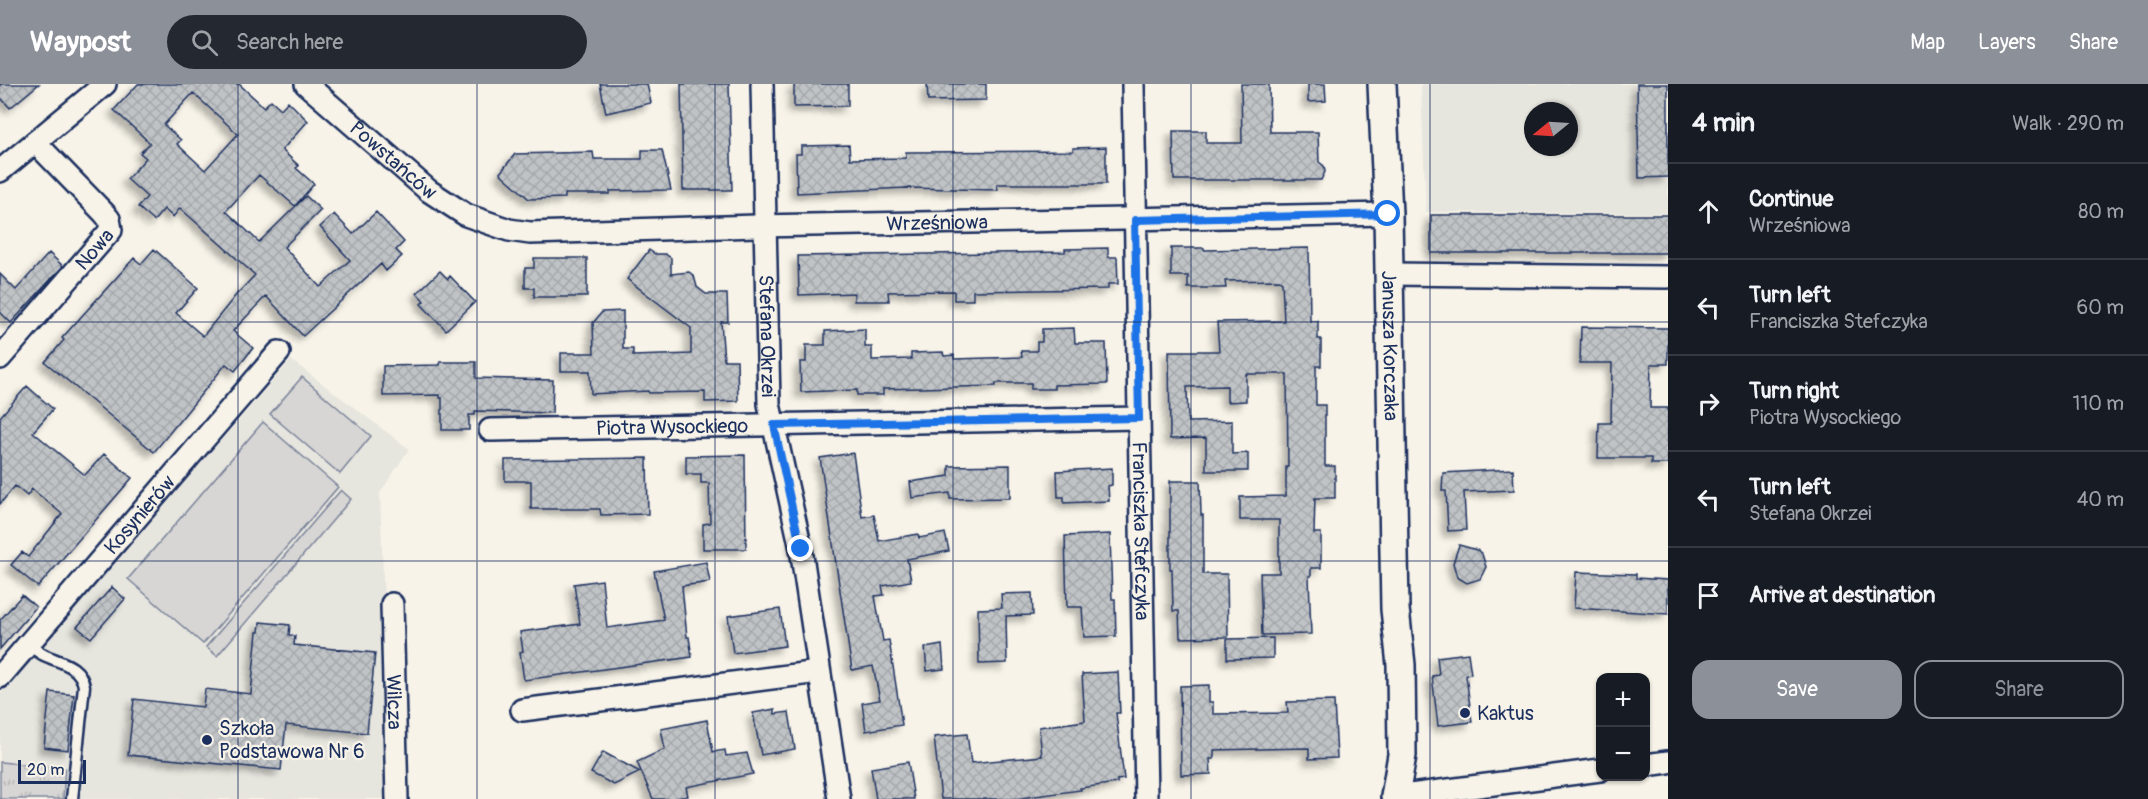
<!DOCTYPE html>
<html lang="en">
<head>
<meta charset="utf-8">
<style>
	:root { --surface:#171b24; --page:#242831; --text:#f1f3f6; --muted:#9ea1a6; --line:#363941; --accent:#8c9099 }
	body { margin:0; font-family:Pangolin,sans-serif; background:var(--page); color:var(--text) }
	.controls { position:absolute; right:18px; bottom:18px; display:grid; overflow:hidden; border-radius:12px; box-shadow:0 2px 4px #0004 }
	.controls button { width:54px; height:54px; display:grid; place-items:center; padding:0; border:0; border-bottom:2px solid var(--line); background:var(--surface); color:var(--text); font:30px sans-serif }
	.compass { position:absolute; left:1524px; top:18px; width:54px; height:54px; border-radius:50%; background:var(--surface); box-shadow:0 2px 4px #0004; rotate:252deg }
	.scale { position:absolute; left:18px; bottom:15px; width:68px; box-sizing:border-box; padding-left:6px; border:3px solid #1b2f5e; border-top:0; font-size:16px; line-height:21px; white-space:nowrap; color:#1b2f5e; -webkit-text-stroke:4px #f7f3e8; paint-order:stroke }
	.stop { position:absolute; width:18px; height:18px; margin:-14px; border:4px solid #1a73e8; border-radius:50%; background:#fff }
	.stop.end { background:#1a73e8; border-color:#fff; box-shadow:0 2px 6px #0008 }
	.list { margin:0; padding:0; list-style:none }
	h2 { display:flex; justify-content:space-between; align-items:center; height:78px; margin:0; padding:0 24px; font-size:26px }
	h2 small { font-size:20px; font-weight:400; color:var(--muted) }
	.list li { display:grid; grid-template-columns:39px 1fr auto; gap:18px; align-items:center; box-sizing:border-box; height:96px; padding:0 24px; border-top:2px solid var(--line) }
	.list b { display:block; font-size:22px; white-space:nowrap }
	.list p { margin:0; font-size:20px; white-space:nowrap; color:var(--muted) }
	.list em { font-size:20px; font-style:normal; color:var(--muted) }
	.actions { display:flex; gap:12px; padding:18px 24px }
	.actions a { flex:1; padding:14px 0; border:2px solid var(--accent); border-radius:18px; text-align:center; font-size:21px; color:var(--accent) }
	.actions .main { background:var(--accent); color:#fff }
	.icon { flex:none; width:33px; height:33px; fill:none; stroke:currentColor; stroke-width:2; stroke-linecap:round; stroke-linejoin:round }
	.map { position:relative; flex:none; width:1668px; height:715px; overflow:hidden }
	header { display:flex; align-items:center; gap:36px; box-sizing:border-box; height:84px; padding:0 30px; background:var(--accent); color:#fff }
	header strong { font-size:28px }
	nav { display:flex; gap:33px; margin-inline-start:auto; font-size:21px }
	.search { width:420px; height:54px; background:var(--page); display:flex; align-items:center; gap:15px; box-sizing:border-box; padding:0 21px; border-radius:33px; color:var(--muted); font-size:22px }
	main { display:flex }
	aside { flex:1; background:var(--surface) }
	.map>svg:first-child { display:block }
	.built { fill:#e6e5de; fill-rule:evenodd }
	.grass { fill:url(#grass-tufts); stroke:#798299; stroke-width:1.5 }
	.pitch { fill:#d7d6d4; stroke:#798299; stroke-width:1.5 }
	.building { fill:url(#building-cross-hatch); stroke:#1b2f5e; stroke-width:1.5; fill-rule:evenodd; filter:url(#shadow) }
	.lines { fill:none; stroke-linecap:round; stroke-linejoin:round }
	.service-casing { stroke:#1b2f5e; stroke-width:15 }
	.minor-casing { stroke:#1b2f5e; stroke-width:26 }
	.tertiary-casing { stroke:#1b2f5e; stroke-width:32 }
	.service { stroke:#f7f3e8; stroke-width:10 }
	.minor { stroke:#f7f3e8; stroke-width:21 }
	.tertiary { stroke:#f7f3e8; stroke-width:27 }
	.route { stroke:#1a73e8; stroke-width:8 }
	.grid { fill:none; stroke:#1b2f5e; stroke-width:1.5; stroke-opacity:0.55 }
	.poi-dot { fill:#1b2f5e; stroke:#f7f3e8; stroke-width:2 }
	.labels { text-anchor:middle; stroke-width:4.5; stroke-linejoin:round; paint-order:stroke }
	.street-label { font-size:20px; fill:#1b2f5e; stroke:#f7f3e8 }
	.poi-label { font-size:20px; fill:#1b2f5e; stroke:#f7f3e8; text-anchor:start }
</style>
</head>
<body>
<header>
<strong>Waypost</strong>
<div class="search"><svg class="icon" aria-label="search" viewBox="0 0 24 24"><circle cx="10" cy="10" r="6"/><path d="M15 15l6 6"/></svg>Search here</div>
<nav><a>Map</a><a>Layers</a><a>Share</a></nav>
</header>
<main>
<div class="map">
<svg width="1668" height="715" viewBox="0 0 1668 715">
	<defs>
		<pattern id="grass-tufts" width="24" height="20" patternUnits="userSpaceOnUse" patternTransform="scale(1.5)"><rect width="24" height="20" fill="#d7d6d4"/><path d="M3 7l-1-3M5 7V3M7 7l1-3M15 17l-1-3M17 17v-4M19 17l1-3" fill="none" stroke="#b8b8b8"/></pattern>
		<pattern id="building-cross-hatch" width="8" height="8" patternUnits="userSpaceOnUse" patternTransform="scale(1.5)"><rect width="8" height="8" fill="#c0c3c5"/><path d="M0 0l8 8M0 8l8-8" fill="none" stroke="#a4a8ac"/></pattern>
		<filter id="shadow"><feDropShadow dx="-5.5" dy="5.5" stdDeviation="3" flood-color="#0004"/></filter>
	</defs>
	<rect width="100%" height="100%" fill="#f7f3e8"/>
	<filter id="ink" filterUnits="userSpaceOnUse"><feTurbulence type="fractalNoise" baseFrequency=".0167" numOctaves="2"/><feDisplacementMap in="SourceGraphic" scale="12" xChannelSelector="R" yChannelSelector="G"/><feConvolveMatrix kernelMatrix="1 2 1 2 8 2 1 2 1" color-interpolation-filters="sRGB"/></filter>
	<g filter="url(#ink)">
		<path class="built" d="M1421 0H1668V129L1426 128ZM1533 27H1569V63H1533Z
			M291 276 409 365 380 409 391 715H0V610Z"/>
		<path class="grass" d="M0 678 65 684 63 715H0Z"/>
		<path class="pitch" d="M302 293 371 352 340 390 270 330Z
			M263 338 338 403 203 560 128 495Z
			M341 406 351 415 217 572 206 563Z"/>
		<path class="building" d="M0 0H39L10 24 0 13Z
			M138 0H239L264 23 271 16 281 25 288 17 308 37 282 66 299 82 296 84 314 100 295 122 259 91 226 127 259 158 306 112 321 126 284 163 320 203 350 176 320 143 334 130 353 150 376 128 404 158 396 166 402 172 386 187 381 180 303 252 266 212 233 247 253 264 235 287 226 280 154 368 45 278 64 256 62 254 134 174 141 180 154 165 198 204 176 229 203 252 236 211 255 191 180 124 173 133 164 125 154 137 138 123 147 113 127 95 146 74 140 69 150 59 114 26ZM193 9 238 50 205 86 177 60 181 56 164 41Z
			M600 0H647L651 19 606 29Z
			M681 0H729L732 106H683Z
			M794 0H848V22L794 23Z
			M927 0H986V16L928 17Z
			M1241 0H1269L1270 48H1318L1319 78 1324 82 1325 88 1321 96H1174L1173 47H1206V59H1242Z
			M1308 0H1325L1326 17 1308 18Z
			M1637 0H1668V93L1639 94Z
			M849 61 850 75 906 74V68L1073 67V64L1106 63V100H997L998 106 907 104 797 109 796 70H801V62Z
			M642 66H662L671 106 610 107V110H565V114L529 115 500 89 515 70 593 68 594 75H642Z
			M1431 131H1668V169H1431Z
			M1108 164V173H1117L1118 200H1108V205L973 207V216H954V207L888 208 889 217H854V209L799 211 798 172 1065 168V165Z
			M1171 164H1204V166L1309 164 1310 237H1318V255H1321V282H1316V321H1325V382H1335V414H1315L1314 449H1321V484H1311V492H1309L1311 550 1262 551 1260 489H1279V436H1240V413L1286 412V383H1288L1287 290H1246V317L1227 318V302L1187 303 1188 338 1232 337V370L1248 369V387H1206V354L1170 355 1169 267H1219L1217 238 1284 237 1282 198 1279 196 1225 197 1226 204H1188V192H1171Z
			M649 166 655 170H665L671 174V190L689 188 694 192 697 203 706 210H727L728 238H721L724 276H737L738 317 705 318V308L649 309 648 307 591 310 590 287H561V269H594L593 239 602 228 623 227V265H633V272L691 270V244L627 195Z
			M49 169 63 182 11 239 0 228V190L16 206Z
			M534 174H587V213H534V204H525V184H534Z
			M440 187 448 195 450 192 475 218 446 246 421 220 424 217 417 209Z
			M1581 243 1668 244V280H1651L1650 324H1668V380H1651V374H1598L1599 339H1611L1612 279H1580Z
			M1074 244 1075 259H1106L1107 300 1054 301V305H1031V299H996V302L883 305V311H857V306L801 308 800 278H806V261H825V247L865 245V263H872V276L911 275V269L943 268 944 272 954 271V275L1022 273 1021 267H1037V258H1042V245Z
			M440 278H476V294L553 296 552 329 475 327V331H469V346H442V314H440V311L383 312V282L440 281Z
			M27 302 53 325 33 348 85 391 104 370 132 394 38 503 11 481 22 468 28 473 62 430 32 405 27 412 15 402 0 420V333Z
			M853 369 862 433 874 431 879 457 918 450 919 454 945 449 949 467 907 475 911 497 882 502 884 511 875 512 883 557 889 556 902 641 866 647 862 619 880 616 873 582 852 586 820 374Z
			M745 371 746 465H703V440L710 439 709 399H701V390H686V372Z
			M647 374 648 430 601 431 600 425H531V397H505V376Z
			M1010 381V414L950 415V409L912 414 910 398 949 392V382Z
			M1112 384V401L1108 402 1109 417 1064 419V413H1058L1057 387Z
			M1513 385 1514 406 1464 408 1466 446 1448 447 1446 407H1442L1443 389Z
			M1170 397H1200L1201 431H1203V490H1227L1228 553 1180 554 1179 527H1173L1172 485H1170Z
			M1110 450 1112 515H1115L1116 552 1084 553 1082 523H1067L1065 452Z
			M1459 461 1477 466 1482 470 1486 483 1480 495 1467 499 1457 493 1453 479Z
			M706 478 710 498 682 502 687 553H689L692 573 524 596 520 568 523 567 520 548 580 540 574 500 602 496 607 544 664 536 654 487Z
			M1576 488 1636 490V494L1668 496V530L1574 524Z
			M112 503 125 515 91 554 77 543Z
			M1032 509 1033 531 1006 532 1007 579 979 580 978 525 1002 524 1001 510Z
			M22 511 36 523 0 565V536Z
			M780 525 785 562 733 569 728 532Z
			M260 538 290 541 289 551 295 552 294 561 375 569 367 649 286 641 281 686 128 671 134 615 203 623 205 605 251 610 257 548H259Z
			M1273 554V574L1227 575V555Z
			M942 561 944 585 927 587 925 564Z
			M1468 569 1471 590 1466 591 1472 638 1438 642 1432 592 1439 591 1437 573Z
			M1118 588 1120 629H1116L1124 695 1117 696V699L1080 704 1081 706 1013 715H941L934 653 967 650 971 679 1042 672 1039 643 1085 637 1082 590Z
			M1209 601V618H1213V630L1288 629 1287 618 1334 617 1337 674 1309 675V664L1214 666V675H1210L1211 690 1181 691 1180 602Z
			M50 608 74 611 68 666 44 663Z
			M775 625V630L789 628 795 665 761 671 753 629Z
			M707 636 713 668 725 666 726 672 747 669 753 690 686 703 688 712 671 715H653L637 678 665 665 661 645Z
			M603 668 640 688 614 701 591 689Z
			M908 678 914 715H876L871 684Z"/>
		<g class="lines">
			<g class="service-casing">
				<path id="service" d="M28 560C33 564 38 568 44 571 61 579 80 581 84 602L72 715"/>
			</g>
			<g class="minor-casing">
				<g id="minor">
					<path id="s1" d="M306 0 429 107 466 131 509 146 530 149 757 142 1388 130"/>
					<path id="s2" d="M762 0 769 320 801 465 839 715"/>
					<path id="s3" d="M1133 0 1146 715"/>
					<path d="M0 87 105 0"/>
					<path d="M1389 190 1668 193"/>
					<path id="s4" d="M0 274 111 146 109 135 104 129 35 58"/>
					<path id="s5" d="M490 346 1139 334"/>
					<path id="s6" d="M392 520 397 715"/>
					<path id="s7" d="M0 593 279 268"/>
					<path d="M522 626 819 588"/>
					<path d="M1646 681 1668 678"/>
					<path d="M1395 713 1600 686"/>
				</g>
			</g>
			<g class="tertiary-casing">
				<g id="tertiary">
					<path id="s8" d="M1382 0 1388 130 1395 525 1401 581 1402 671 1395 713"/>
				</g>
			</g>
			<use href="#service" class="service"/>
			<use href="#minor" class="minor"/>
			<use href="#tertiary" class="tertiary"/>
		</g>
	</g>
	<g class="lines" filter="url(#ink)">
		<path class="route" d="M801 465 774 341 1139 334 1135 136 1388 130"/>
	</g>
	<path class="grid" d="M238 0V715M477 0V715M715 0V715M953 0V715M1191 0V715M1430 0V715M0 238H1668M0 477H1668"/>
	<g class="poi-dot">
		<circle cx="1465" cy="629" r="6"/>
		<circle cx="207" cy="656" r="6"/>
	</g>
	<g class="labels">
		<g class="street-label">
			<text dy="7" stroke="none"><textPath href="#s1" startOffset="116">Powstańców</textPath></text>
			<text dy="7" stroke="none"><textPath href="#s1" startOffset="681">Wrześniowa</textPath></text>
			<text dy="7" stroke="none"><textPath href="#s4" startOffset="144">Nowa</textPath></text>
			<text dy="7" stroke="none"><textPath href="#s2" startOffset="252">Stefana Okrzei</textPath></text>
			<text dy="7" stroke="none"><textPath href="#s8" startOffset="262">Janusza Korczaka</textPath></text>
			<text dy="7" stroke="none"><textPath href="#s5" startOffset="182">Piotra Wysockiego</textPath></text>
			<text dy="7" stroke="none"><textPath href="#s7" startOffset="214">Kosynierów</textPath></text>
			<text dy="7" stroke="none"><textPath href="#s3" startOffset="447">Franciszka Stefczyka</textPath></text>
			<text dy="7" stroke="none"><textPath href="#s6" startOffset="98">Wilcza</textPath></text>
		</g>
		<g class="poi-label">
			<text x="1477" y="636">Kaktus</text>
			<text x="219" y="651">Szkoła<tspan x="219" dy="23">Podstawowa Nr 6</tspan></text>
		</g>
	</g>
</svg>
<div class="controls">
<button>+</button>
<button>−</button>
</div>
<svg class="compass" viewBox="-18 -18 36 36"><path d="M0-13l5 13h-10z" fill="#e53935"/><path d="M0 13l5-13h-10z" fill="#9ea1a6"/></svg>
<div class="scale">20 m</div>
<div class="stop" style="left:1388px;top:130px"></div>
<div class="stop end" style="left:801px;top:465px"></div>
</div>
<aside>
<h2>4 min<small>Walk · 290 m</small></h2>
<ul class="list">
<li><svg class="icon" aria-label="ahead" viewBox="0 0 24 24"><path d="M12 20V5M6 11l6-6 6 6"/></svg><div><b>Continue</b><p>Wrześniowa</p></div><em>80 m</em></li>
<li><svg class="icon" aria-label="left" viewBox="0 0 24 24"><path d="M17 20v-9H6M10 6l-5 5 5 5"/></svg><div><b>Turn left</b><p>Franciszka Stefczyka</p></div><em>60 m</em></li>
<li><svg class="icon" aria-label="right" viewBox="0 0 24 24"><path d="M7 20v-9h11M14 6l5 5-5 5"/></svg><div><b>Turn right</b><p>Piotra Wysockiego</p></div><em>110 m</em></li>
<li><svg class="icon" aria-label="left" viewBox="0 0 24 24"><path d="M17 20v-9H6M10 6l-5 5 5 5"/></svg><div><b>Turn left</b><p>Stefana Okrzei</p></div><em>40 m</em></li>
<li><svg class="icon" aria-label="arrive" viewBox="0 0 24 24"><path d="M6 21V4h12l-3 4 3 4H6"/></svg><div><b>Arrive at destination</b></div></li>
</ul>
<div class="actions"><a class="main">Save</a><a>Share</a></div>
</aside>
</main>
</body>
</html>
